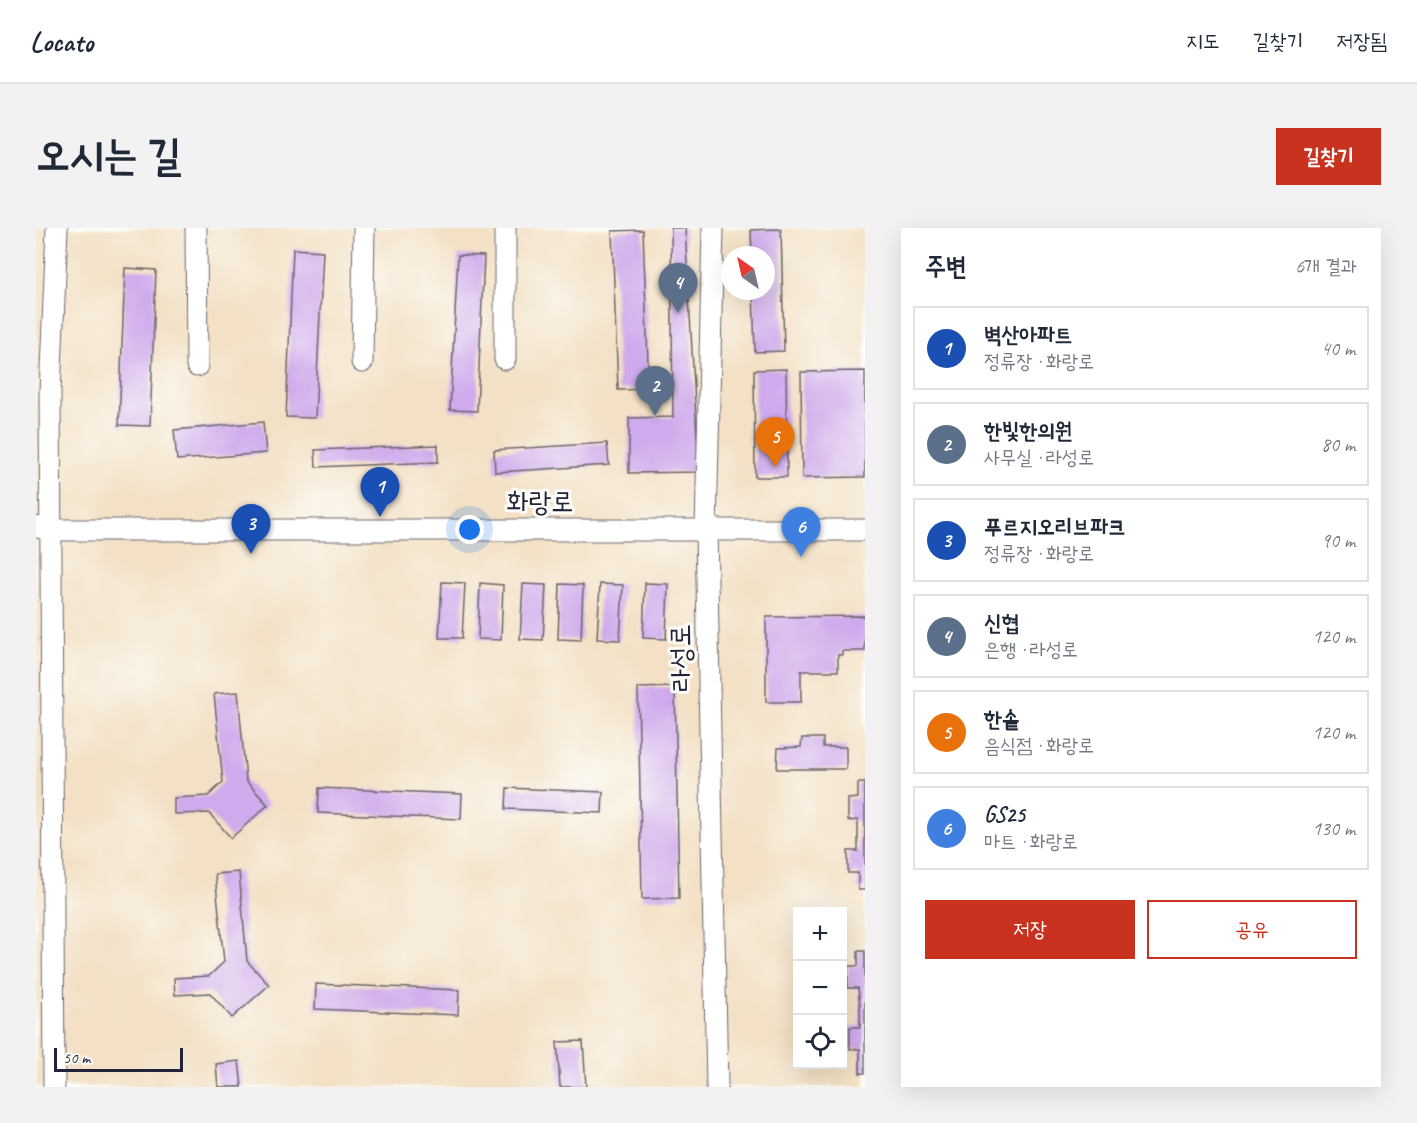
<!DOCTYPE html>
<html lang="ko">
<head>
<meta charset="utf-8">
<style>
	:root { --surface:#fff; --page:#f2f2f3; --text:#1f2937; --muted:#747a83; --line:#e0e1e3; --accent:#c8321e }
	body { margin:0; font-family:Caveat,"Poor Story",sans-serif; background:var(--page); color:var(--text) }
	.controls { position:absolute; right:18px; bottom:18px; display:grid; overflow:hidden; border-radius:0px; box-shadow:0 6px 24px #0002 }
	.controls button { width:54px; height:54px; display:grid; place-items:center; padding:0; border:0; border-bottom:2px solid var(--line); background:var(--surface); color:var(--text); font:30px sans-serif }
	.compass { position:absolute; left:685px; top:18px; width:54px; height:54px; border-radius:50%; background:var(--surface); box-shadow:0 6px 24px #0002; rotate:326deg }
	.scale { position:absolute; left:18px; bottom:15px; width:129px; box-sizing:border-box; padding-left:6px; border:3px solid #22223b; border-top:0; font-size:16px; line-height:21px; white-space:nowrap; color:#22223b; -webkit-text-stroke:4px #fdfcf7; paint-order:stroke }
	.you { position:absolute; left:434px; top:302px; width:21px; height:21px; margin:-15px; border:4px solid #fff; border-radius:50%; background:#1a73e8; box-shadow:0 0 0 9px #1a73e833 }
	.badge { display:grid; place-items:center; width:39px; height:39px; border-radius:50%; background:var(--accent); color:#fff; font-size:20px; font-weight:700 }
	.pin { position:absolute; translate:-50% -50px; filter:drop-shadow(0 2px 3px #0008) }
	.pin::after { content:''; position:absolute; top:32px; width:21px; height:18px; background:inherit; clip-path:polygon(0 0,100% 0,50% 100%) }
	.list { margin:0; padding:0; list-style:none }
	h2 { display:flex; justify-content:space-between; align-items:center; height:78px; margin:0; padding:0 24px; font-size:26px }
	h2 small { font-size:20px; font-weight:400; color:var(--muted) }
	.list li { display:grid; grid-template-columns:39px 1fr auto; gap:18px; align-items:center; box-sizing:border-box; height:84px; margin:0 12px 12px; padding:0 12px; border:2px solid var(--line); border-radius:0px }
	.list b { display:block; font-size:22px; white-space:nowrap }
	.list p { margin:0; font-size:20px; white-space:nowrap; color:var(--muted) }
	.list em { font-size:20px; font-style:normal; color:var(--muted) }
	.actions { display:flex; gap:12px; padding:18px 24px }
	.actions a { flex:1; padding:14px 0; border:2px solid var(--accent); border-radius:0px; text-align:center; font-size:21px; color:var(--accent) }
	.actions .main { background:var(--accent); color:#fff }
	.icon { flex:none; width:33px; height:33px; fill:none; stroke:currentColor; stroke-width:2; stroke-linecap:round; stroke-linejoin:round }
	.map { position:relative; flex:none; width:829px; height:859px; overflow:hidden; border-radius:0px }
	header { display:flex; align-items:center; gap:36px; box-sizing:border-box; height:84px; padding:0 30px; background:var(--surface); border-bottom:2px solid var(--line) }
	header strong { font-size:28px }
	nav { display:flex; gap:33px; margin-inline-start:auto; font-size:21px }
	.intro { display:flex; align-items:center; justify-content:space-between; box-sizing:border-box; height:144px; padding:0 36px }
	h1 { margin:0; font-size:42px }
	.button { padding:15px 27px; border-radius:0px; background:var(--accent); color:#fff; font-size:21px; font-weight:700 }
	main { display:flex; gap:36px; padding:0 36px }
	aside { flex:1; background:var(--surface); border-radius:0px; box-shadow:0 6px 24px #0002 }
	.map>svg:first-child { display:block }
	.building { fill:#cfaaec }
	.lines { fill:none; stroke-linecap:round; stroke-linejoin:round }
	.minor-casing { stroke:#6b646b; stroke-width:23 }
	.minor { stroke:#fff; stroke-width:21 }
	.labels { text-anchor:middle; stroke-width:6; stroke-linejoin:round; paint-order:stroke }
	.street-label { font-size:28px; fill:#22223b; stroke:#fdfcf7 }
</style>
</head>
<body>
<header>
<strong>Locato</strong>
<nav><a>지도</a><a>길찾기</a><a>저장됨</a></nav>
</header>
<div class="intro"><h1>오시는 길</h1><a class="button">길찾기</a></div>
<main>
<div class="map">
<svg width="829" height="859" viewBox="0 0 829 859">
	<rect width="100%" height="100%" fill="#fdfcf7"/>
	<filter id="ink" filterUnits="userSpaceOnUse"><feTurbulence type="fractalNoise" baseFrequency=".0167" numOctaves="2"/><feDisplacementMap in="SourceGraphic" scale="12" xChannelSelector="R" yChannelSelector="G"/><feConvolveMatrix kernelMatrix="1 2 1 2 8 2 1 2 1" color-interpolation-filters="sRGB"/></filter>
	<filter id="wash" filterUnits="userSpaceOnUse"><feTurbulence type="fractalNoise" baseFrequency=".008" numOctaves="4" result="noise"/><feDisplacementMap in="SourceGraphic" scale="24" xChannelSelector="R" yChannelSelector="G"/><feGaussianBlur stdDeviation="1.35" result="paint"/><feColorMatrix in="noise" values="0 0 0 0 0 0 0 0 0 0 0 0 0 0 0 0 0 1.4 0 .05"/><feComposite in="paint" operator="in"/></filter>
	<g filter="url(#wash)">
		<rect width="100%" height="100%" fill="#f3e0c5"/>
		<g id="blocks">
			<path class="building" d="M635 0H649L663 244 593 245V190L637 189Z
				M745 1 748 123 719 124 717 63H730V27H716L715 2Z
				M607 2 613 161 582 162 576 3Z
				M257 21 287 23 279 190 250 189Z
				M422 27 448 28 441 183 414 182Z
				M89 40 120 42 114 198 83 197Z
				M750 141 751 249H719L718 142Z
				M829 143V249L766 250 765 144Z
				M227 194 230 225 141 232 138 202Z
				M571 215 573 237 459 244 458 222Z
				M402 217V234L280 239 279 222Z
				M406 354 429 355 426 410H403Z
				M444 355 467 357 465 412 442 411Z
				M609 355 632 356 630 411 607 410Z
				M487 356 510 357 507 412 484 411Z
				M524 356 547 357 545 412 522 411Z
				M564 356 587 357 584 412 561 411Z
				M829 388V423H806V427H802V443H765V474H730V389Z
				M639 459 643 670 606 671 602 460Z
				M202 464 210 553 232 577 195 610 173 585 138 586V570L172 568 187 554 178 466Z
				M766 510H787V519H810V541H741L742 520 765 519Z
				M822 555H829V662H822V645H812V623H822V592L812 593V571L822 570Z
				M283 560 426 566 425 591 282 585Z
				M471 560 567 564 566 585 470 581Z
				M203 644 211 733 233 757 196 790 174 765 139 767 138 750 173 748 188 734 179 646Z
				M822 723H829V845H824V821H814V799H824V777L822 760H812V738H822Z
				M280 756 423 762 422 787 279 781Z
				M547 813 550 859H524L521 814Z
				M203 833 206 859H182L180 836Z"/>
		</g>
	</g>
	<g filter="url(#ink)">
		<use href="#blocks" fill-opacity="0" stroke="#6b646b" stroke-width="1.5"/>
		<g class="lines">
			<g class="minor-casing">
				<path id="minor" d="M160 0 161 138
					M677 0 670 302 681 859
					M469 131V0
					M326 134 328 0
					M0 299 16 302H829
					M18 859 14 165 21 0"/>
			</g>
			<use href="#minor" class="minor"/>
		</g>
	</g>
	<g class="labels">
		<g class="street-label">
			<text x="504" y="283">화랑로</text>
			<text transform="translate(644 430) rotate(-91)" y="10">라성로</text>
		</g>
	</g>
</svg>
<div class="controls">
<button>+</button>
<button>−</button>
<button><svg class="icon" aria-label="locate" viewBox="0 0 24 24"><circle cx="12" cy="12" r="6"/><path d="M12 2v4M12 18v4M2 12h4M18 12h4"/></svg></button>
</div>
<svg class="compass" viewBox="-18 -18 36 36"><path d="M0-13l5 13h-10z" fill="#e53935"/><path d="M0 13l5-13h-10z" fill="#747a83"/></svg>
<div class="scale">50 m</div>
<div class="you"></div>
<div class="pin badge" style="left:344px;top:289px;background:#1a4fb4">1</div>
<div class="pin badge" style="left:619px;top:188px;background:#5c6f8a">2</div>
<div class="pin badge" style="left:215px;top:326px;background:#1a4fb4">3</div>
<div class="pin badge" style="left:642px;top:85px;background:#5c6f8a">4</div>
<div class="pin badge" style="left:739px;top:239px;background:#e8710a">5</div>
<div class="pin badge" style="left:765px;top:329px;background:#3f7fe0">6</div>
</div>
<aside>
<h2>주변<small>6개 결과</small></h2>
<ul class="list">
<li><span class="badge" style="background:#1a4fb4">1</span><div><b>벽산아파트</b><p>정류장 · 화랑로</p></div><em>40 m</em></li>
<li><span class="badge" style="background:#5c6f8a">2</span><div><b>한빛한의원</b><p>사무실 · 라성로</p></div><em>80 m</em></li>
<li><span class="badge" style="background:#1a4fb4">3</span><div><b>푸르지오리브파크</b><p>정류장 · 화랑로</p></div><em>90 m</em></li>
<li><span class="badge" style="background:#5c6f8a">4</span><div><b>신협</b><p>은행 · 라성로</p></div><em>120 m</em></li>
<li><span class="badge" style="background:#e8710a">5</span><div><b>한솥</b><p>음식점 · 화랑로</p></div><em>120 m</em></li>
<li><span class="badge" style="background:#3f7fe0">6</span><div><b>GS25</b><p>마트 · 화랑로</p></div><em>130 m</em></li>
</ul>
<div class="actions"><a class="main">저장</a><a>공유</a></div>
</aside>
</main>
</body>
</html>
